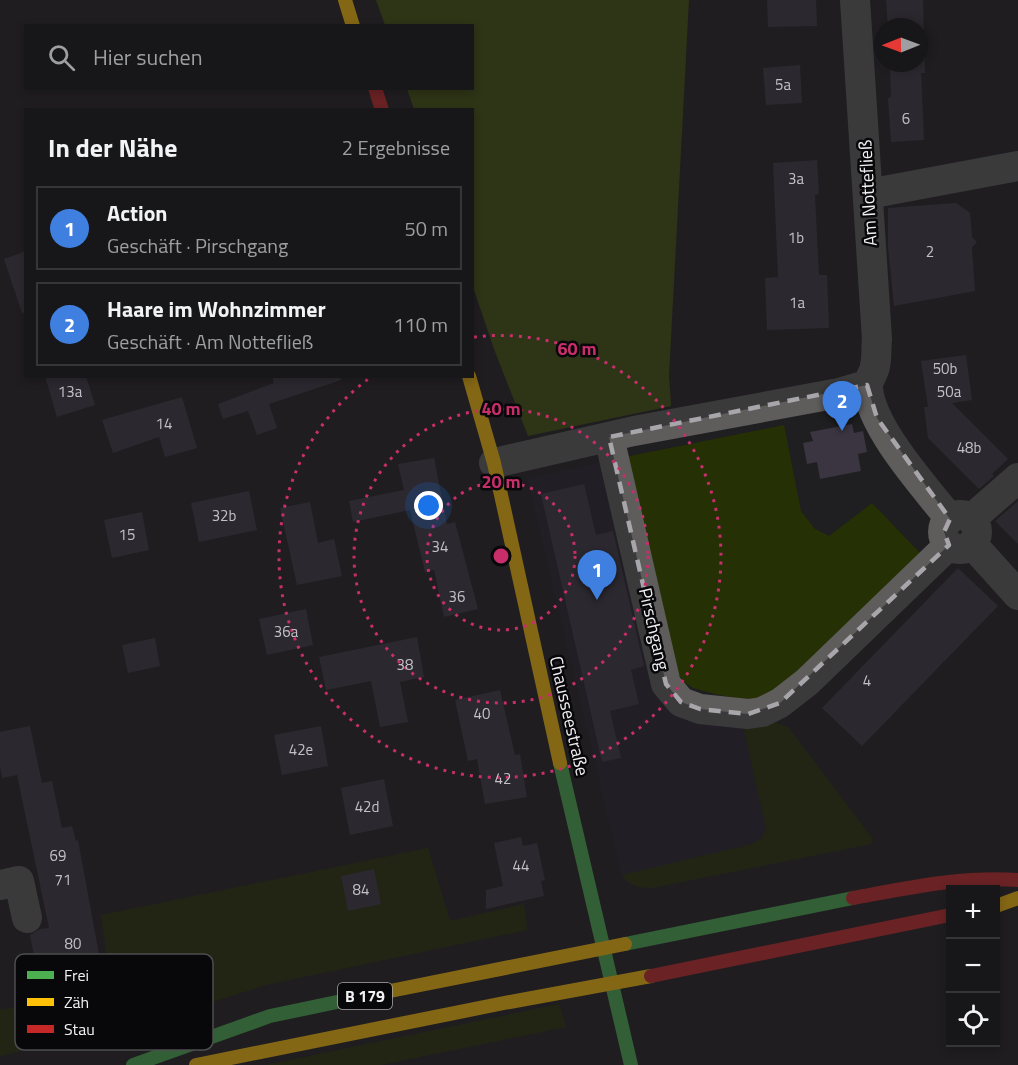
<!DOCTYPE html>
<html lang="de">
<head>
<meta charset="utf-8">
<style>
	:root { --surface:#171618; --page:#201f21; --text:#f1f3f6; --muted:#9e9fa2; --line:#363537; --accent:#a8a6aa }
	body { margin:0; font-family:"Titillium Web",sans-serif; background:var(--page); color:var(--text) }
	.controls { position:absolute; right:18px; bottom:18px; display:grid; overflow:hidden; border-radius:0px; box-shadow:0 3px 9px #0003 }
	.controls button { width:54px; height:54px; display:grid; place-items:center; padding:0; border:0; border-bottom:2px solid var(--line); background:var(--surface); color:var(--text); font:30px sans-serif }
	.compass { position:absolute; left:874px; top:18px; width:54px; height:54px; border-radius:50%; background:var(--surface); box-shadow:0 3px 9px #0003; rotate:269deg }
	.you { position:absolute; left:429px; top:506px; width:21px; height:21px; margin:-15px; border:4px solid #fff; border-radius:50%; background:#1a73e8; box-shadow:0 0 0 9px #1a73e833 }
	.badge { display:grid; place-items:center; width:39px; height:39px; border-radius:50%; background:var(--accent); color:#fff; font-size:20px; font-weight:700 }
	.pin { position:absolute; translate:-50% -50px; filter:drop-shadow(0 2px 3px #0008) }
	.pin::after { content:''; position:absolute; top:32px; width:21px; height:18px; background:inherit; clip-path:polygon(0 0,100% 0,50% 100%) }
	.list { margin:0; padding:0; list-style:none }
	h2 { display:flex; justify-content:space-between; align-items:center; height:78px; margin:0; padding:0 24px; font-size:26px }
	h2 small { font-size:20px; font-weight:400; color:var(--muted) }
	.list li { display:grid; grid-template-columns:39px 1fr auto; gap:18px; align-items:center; box-sizing:border-box; height:84px; margin:0 12px 12px; padding:0 12px; border:2px solid var(--line); border-radius:0px }
	.list b { display:block; font-size:22px; white-space:nowrap }
	.list p { margin:0; font-size:20px; white-space:nowrap; color:var(--muted) }
	.list em { font-size:20px; font-style:normal; color:var(--muted) }
	.icon { flex:none; width:33px; height:33px; fill:none; stroke:currentColor; stroke-width:2; stroke-linecap:round; stroke-linejoin:round }
	.map { position:relative; flex:none; width:1018px; height:1065px; overflow:hidden }
	.search { position:absolute; background:var(--surface); box-shadow:0 3px 9px #0003; left:24px; top:24px; width:450px; height:66px; display:flex; align-items:center; gap:15px; box-sizing:border-box; padding:0 21px; border-radius:0px; color:var(--muted); font-size:22px }
	.panel { position:absolute; background:var(--surface); box-shadow:0 3px 9px #0003; left:24px; top:108px; width:450px; height:270px; border-radius:0px }
	.map>svg:first-child { display:block }
	.built { fill:#25222b }
	.green { fill:#263005 }
	.forest { fill:#415109 }
	.building { fill:#3a3540 }
	.lines { fill:none; stroke-linecap:round; stroke-linejoin:round }
	.street { stroke:#5e5d5c; stroke-width:30 }
	.fast { stroke:#4caf50; stroke-width:14 }
	.slow { stroke:#ffc107; stroke-width:14 }
	.jam { stroke:#c62828; stroke-width:14 }
	.marked { fill:none; stroke:#a8a6aa; stroke-width:4.5; stroke-dasharray:12 8; stroke-linejoin:round }
	.ring { fill:none; stroke:#c72e6a; stroke-width:3; stroke-dasharray:3 6 }
	.labels { text-anchor:middle; stroke-width:5; stroke-linejoin:round; paint-order:stroke }
	.number-label { font-size:15px; fill:#c3c1c7 }
	.shield { fill:#080709; stroke:#abaaae; stroke-width:1.5 }
	.shield-label { font-size:16px; font-weight:bold; fill:#f1f0f4 }
	.street-label { font-size:18px; fill:#f1f0f4; stroke:#080709 }
	.key { fill:#080709; stroke:#4e4d50; stroke-width:1.5 }
	.key-label { font-size:16px; fill:#f1f0f4 }
	.centre { fill:#c72e6a; stroke:#080709; stroke-width:3 }
	.ring-label { font-size:18px; text-anchor:middle; font-weight:bold; fill:#c72e6a; stroke:#080709; stroke-width:5; stroke-linejoin:round; paint-order:stroke }
</style>
</head>
<body>
<div class="map">
<svg width="1018" height="1065" viewBox="0 0 1018 1065">
	<rect width="100%" height="100%" fill="#1f1e20"/>
	<path class="built" d="M607 461 663 686 743 725 766 829 760 839 748 845 622 875 528 479Z"/>
	<path class="green" d="M784 425 801 511 815 529 829 536 872 503 922 555 772 695 749 700 719 695 693 688 684 682 675 669 625 457Z
		M774 722 788 727 873 839 871 844 652 888C640 888 628 886 622 875L748 845 761 839 766 829 743 725Z
		M428 848 450 921 524 904 527 930 266 985 168 1016 0 1056V1010L112 989 101 915Z
		M559 1004 566 1027 381 1065H266Z"/>
	<path class="forest" d="M376 0H689L669 376 671 406 528 436 494 349 473 287 472 110 414 109 407 89 472 88V26L385 25Z"/>
	<path class="building" d="M767 0H816L817 26 768 27Z
		M886 0H923L925 73H921L924 140 891 142 888 98 891 97 890 63H919V27H888Z
		M800 65 802 103 766 105 763 68Z
		M817 160 819 194 815 195 819 275H827L829 328 767 330 765 278 778 277 773 163Z
		M956 203 970 213 972 237 977 242 972 248 975 291 894 306 888 247V208Z
		M26 251V312L22 313 4 259Z
		M966 355 972 400 952 403 1008 459 992 474 994 476 979 489 928 438 924 407H928L921 361Z
		M45 376H86L95 405 57 417Z
		M272 376H340L341 380 269 404 277 428 257 435 248 411 223 419 218 404 274 383Z
		M182 397 197 448 165 457 159 437 113 453 102 420Z
		M852 424 854 433 863 431 867 452 858 454 861 471 820 479 817 462 807 464 803 443 813 441 810 432Z
		M434 458 447 524 455 522 478 609 444 617 434 570 425 572 410 510 353 522 349 501 404 490 398 464Z
		M584 484 596 535 613 531 644 666 631 670 639 704 610 711 621 758 602 762 541 494Z
		M249 491 257 530 199 542 191 503Z
		M1018 501V544L995 521Z
		M310 502 318 543 334 539 342 576 297 585 280 508Z
		M142 512 149 550 112 558 104 520Z
		M958 568 998 606 862 746 822 708Z
		M306 609 313 645 267 655 259 619Z
		M417 637 424 677 400 682 408 722 380 727 371 681 326 690 319 657Z
		M155 638 160 666 128 673 122 645Z
		M500 690 515 755 520 754 527 797 485 804 477 759 468 761 455 700Z
		M30 726 42 783 52 781 62 828 72 826 76 841 78 840 100 960 69 965 74 991 42 997 30 935 40 929 49 928 17 775 2 778 0 767V732Z
		M321 726 328 766 282 775 274 735Z
		M384 779 393 826 350 835 341 788Z
		M521 837 523 846 537 843 545 880 541 881 544 896 486 909V890L503 886 494 843Z
		M374 869 381 904 348 911 341 876Z"/>
	<g class="lines">
		<path class="street" d="M855 0 877 339C876 348 877 358 875 366 874 374 867 380 868 388 871 428 925 487 950 519
			M868 194 1018 166
			M609 437 666 684 681 702 700 709 748 714 762 712 780 703 807 682 949 545
			M494 463 634 431 839 393 867 385
			M943 532a17 17 0 1 1 34 0a17 17 0 1 1-34 0Z
			M971 519 1018 478
			M972 544 1018 595
			M0 885 19 881 27 918"/>
		<path class="fast" d="M560 763 631 1065
			M625 944 853 898
			M133 1065 270 1016 375 994"/>
		<path class="slow" d="M345 0 353 26
			M469 376 494 463 560 763
			M996 906 1018 898
			M375 994 625 944
			M196 1065 504 1003 651 976"/>
		<path class="jam" d="M375 88 382 110
			M853 898C908 888 962 876 1018 880
			M651 976 950 915"/>
	</g>
	<path d="M0 0H1018V1065H0ZM867 385 877 418 950 519 944 532 949 545 780 703 748 714 700 709 681 702 666 684 609 437Z" fill="#1f1e20" fill-opacity=".55" fill-rule="evenodd"/>
	<path class="marked" d="M867 385 877 418 950 519 944 532 949 545 780 703 748 714 700 709 681 702 666 684 609 437Z"/>
	<g class="ring">
		<circle cx="501" cy="556" r="74"/>
		<circle cx="501" cy="556" r="147"/>
		<path d="M474 337A221 221 0 1 1 371 377"/>
	</g>
	<g class="labels">
		<g class="number-label">
			<text x="783" y="90">5a</text>
			<text x="906" y="124">6</text>
			<text x="796" y="184">3a</text>
			<text x="796" y="243">1b</text>
			<text x="930" y="257">2</text>
			<text x="797" y="308">1a</text>
			<text x="945" y="374">50b</text>
			<text x="70" y="397">13a</text>
			<text x="949" y="397">50a</text>
			<text x="164" y="429">14</text>
			<text x="969" y="453">48b</text>
			<text x="224" y="521">32b</text>
			<text x="127" y="540">15</text>
			<text x="440" y="552">34</text>
			<text x="457" y="602">36</text>
			<text x="286" y="637">36a</text>
			<text x="405" y="670">38</text>
			<text x="867" y="686">4</text>
			<text x="482" y="719">40</text>
			<text x="301" y="755">42e</text>
			<text x="503" y="784">42</text>
			<text x="367" y="812">42d</text>
			<text x="58" y="861">69</text>
			<text x="521" y="871">44</text>
			<text x="63" y="885">71</text>
			<text x="361" y="895">84</text>
			<text x="73" y="949">80</text>
		</g>
		<rect class="shield" x="338" y="983" width="54" height="26" rx="4.5"/>
		<g class="shield-label">
			<text x="365" y="1002">B 179</text>
		</g>
		<g class="street-label">
			<text transform="translate(868 193) rotate(-93)" y="6">Am Nottefließ</text>
			<text transform="translate(654 629) rotate(77)" y="6">Pirschgang</text>
			<text transform="translate(569 716) rotate(77)" y="6">Chausseestraße</text>
		</g>
	</g>
	<rect x="15" y="954" width="198" height="96" rx="9" class="key"/>
	<rect x="27" y="971" width="27" height="8" fill="#4caf50"/>
	<rect x="27" y="998" width="27" height="8" fill="#ffc107"/>
	<rect x="27" y="1025" width="27" height="8" fill="#c62828"/>
	<g class="key-label">
		<text x="64" y="981">Frei</text>
		<text x="64" y="1008">Zäh</text>
		<text x="64" y="1035">Stau</text>
	</g>
	<circle cx="501" cy="556" r="9" class="centre"/>
	<g class="ring-label">
		<text x="577" y="355">60 m</text>
		<text x="501" y="415">40 m</text>
		<text x="501" y="488">20 m</text>
	</g>
</svg>
<div class="controls">
<button>+</button>
<button>−</button>
<button><svg class="icon" aria-label="locate" viewBox="0 0 24 24"><circle cx="12" cy="12" r="6"/><path d="M12 2v4M12 18v4M2 12h4M18 12h4"/></svg></button>
</div>
<svg class="compass" viewBox="-18 -18 36 36"><path d="M0-13l5 13h-10z" fill="#e53935"/><path d="M0 13l5-13h-10z" fill="#9e9fa2"/></svg>
<div class="you"></div>
<div class="pin badge" style="left:597px;top:600px;background:#3f7fe0">1</div>
<div class="pin badge" style="left:842px;top:431px;background:#3f7fe0">2</div>
<div class="search"><svg class="icon" aria-label="search" viewBox="0 0 24 24"><circle cx="10" cy="10" r="6"/><path d="M15 15l6 6"/></svg>Hier suchen</div>
<section class="panel">
<h2>In der Nähe<small>2 Ergebnisse</small></h2>
<ul class="list">
<li><span class="badge" style="background:#3f7fe0">1</span><div><b>Action</b><p>Geschäft · Pirschgang</p></div><em>50 m</em></li>
<li><span class="badge" style="background:#3f7fe0">2</span><div><b>Haare im Wohnzimmer</b><p>Geschäft · Am Nottefließ</p></div><em>110 m</em></li>
</ul>
</section>
</div>
</body>
</html>
